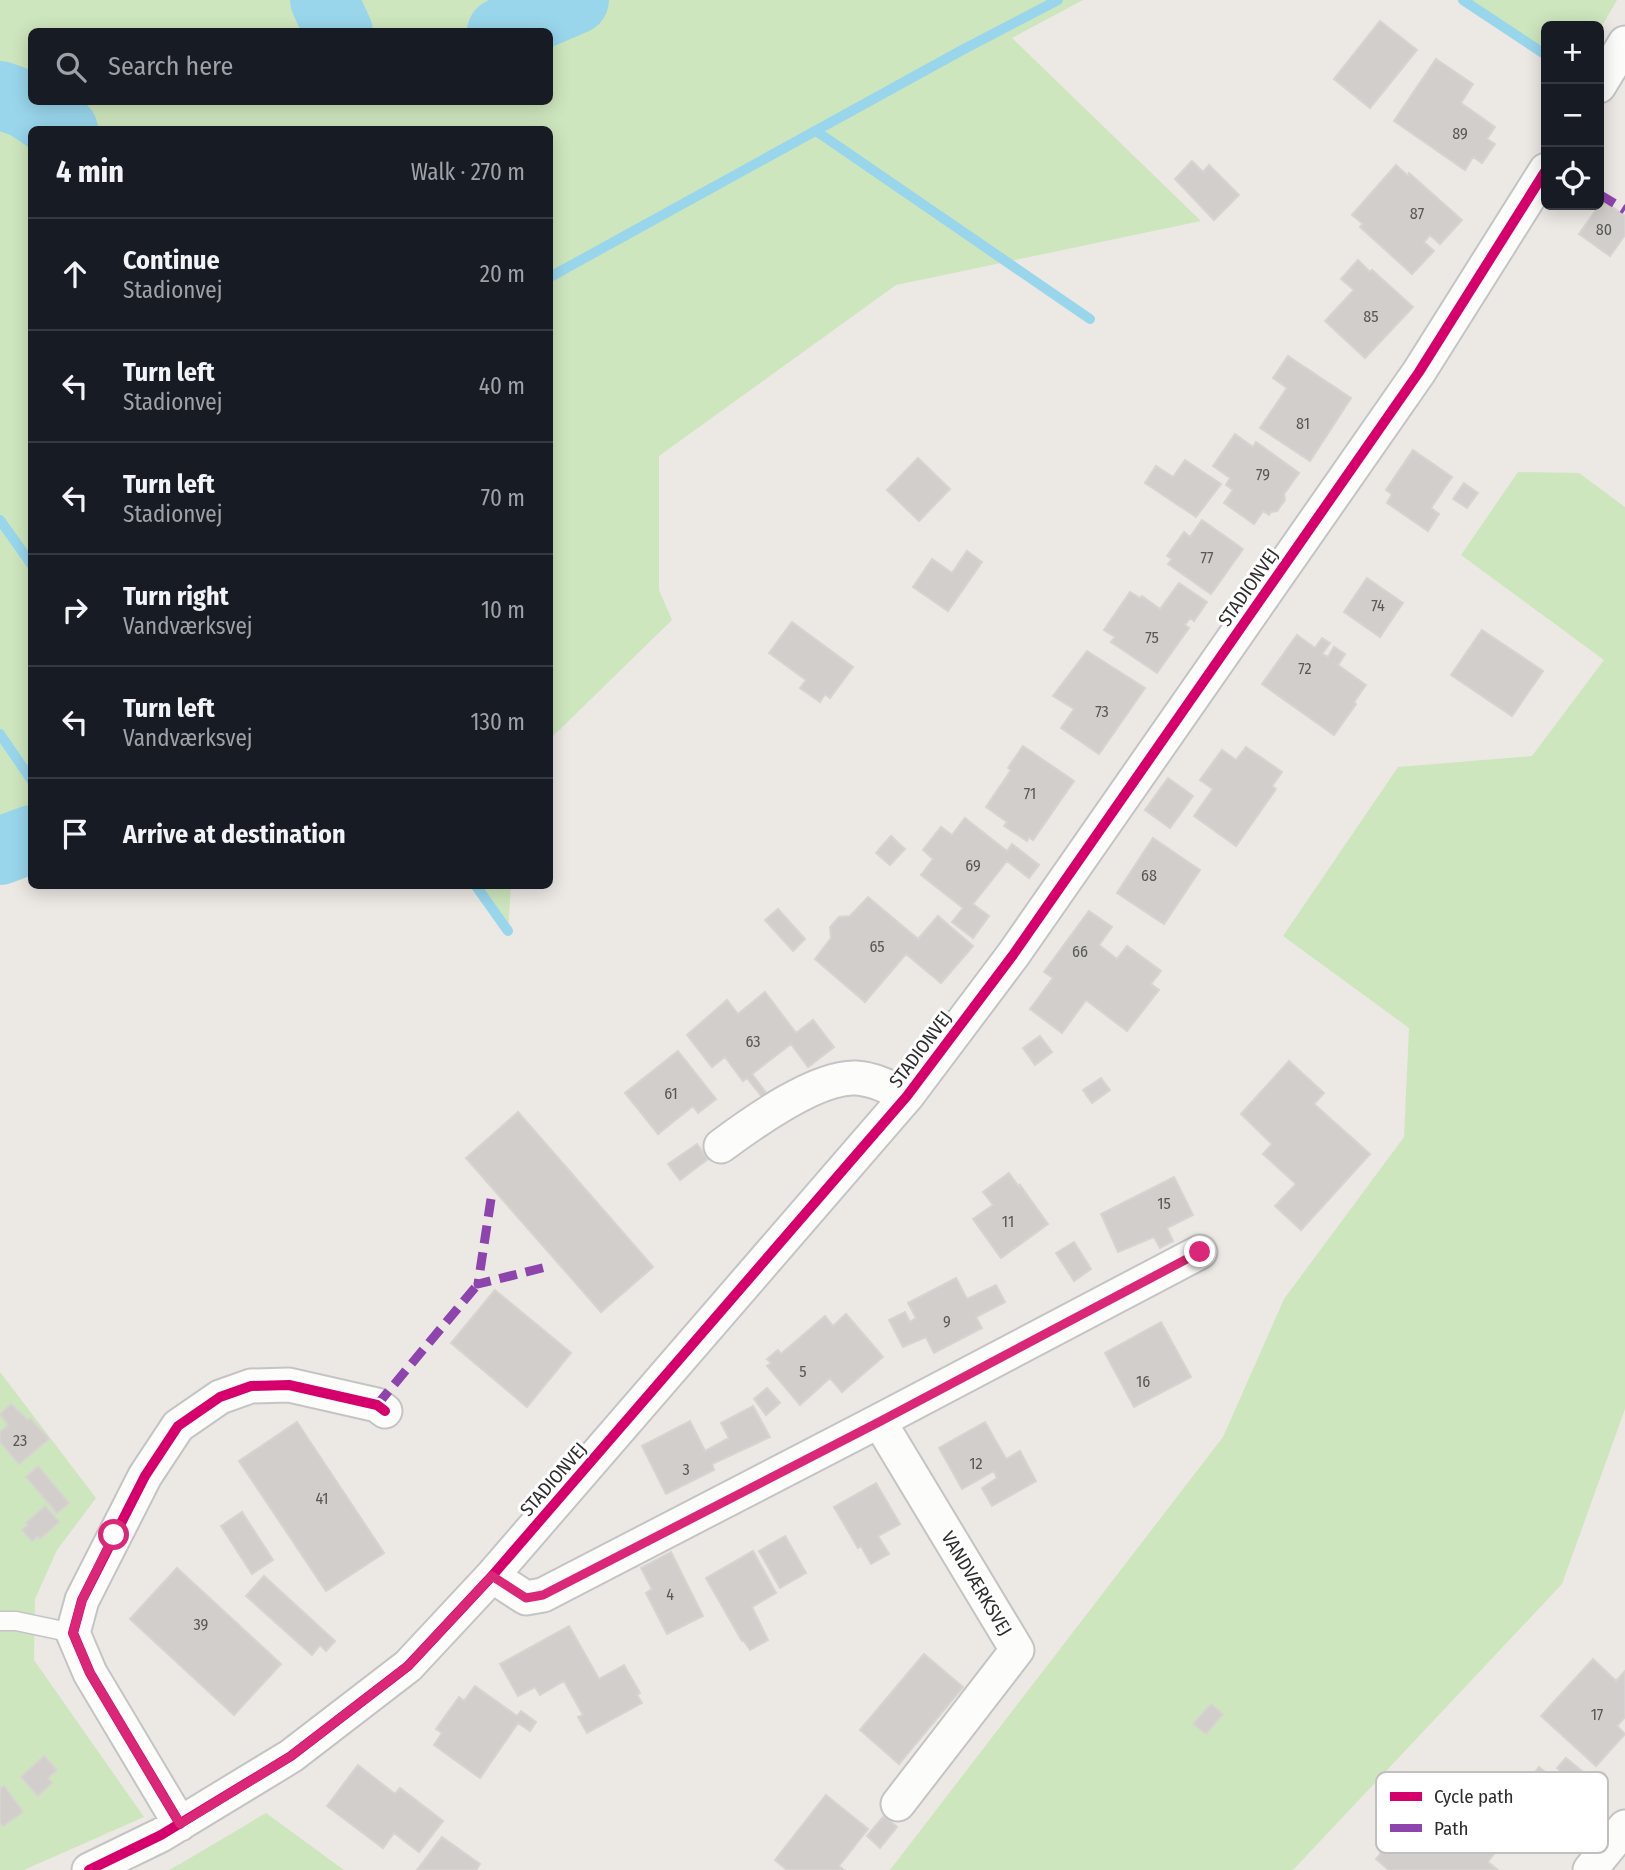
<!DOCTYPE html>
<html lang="en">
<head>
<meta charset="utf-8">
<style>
	:root { --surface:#171b24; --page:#20242c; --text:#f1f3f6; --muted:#9ea1a6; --line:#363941 }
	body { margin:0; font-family:"Fira Sans Condensed",sans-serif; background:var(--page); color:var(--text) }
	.controls { position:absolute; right:21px; top:21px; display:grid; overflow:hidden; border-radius:10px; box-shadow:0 4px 18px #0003 }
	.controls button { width:63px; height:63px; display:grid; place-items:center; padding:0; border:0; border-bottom:2px solid var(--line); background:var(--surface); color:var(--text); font:35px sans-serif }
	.stop { position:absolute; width:21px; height:21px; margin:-16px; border:5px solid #db2777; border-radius:50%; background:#fff }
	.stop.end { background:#db2777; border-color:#fff; box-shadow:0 2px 7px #0008 }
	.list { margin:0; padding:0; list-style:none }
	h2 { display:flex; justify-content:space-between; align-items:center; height:91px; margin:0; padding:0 28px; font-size:30px }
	h2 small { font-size:23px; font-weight:400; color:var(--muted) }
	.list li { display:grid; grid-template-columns:46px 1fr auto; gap:21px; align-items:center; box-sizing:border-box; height:112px; padding:0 28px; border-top:2px solid var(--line) }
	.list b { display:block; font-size:26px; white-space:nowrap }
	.list p { margin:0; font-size:23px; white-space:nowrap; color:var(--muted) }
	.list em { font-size:23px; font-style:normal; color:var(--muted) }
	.icon { flex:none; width:38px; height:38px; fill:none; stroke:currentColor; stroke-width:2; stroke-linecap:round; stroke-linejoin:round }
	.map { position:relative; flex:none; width:1625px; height:1870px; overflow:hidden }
	.search { position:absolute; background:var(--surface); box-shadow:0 4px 18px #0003; left:28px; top:28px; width:525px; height:77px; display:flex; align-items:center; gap:18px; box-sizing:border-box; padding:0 24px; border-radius:10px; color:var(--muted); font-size:26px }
	.panel { position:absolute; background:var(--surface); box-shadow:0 4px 18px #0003; left:28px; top:126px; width:525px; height:763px; border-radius:10px }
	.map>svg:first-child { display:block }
	.green { fill:#cee6be; fill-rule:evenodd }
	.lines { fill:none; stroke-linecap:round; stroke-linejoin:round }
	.stream { stroke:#99d6ec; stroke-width:10 }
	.river { stroke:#99d6ec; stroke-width:68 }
	.building { fill:#d1cecb; stroke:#d7d4d0; stroke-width:2 }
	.lane-casing { stroke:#c5c4c5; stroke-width:21 }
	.street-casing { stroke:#c5c4c5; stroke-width:37 }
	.lane { stroke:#fcfcfb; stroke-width:18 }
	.street { stroke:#fcfcfb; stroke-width:33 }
	.quiet { stroke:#8e44ad; stroke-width:9; stroke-dasharray:18 9; stroke-linecap:butt }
	.cycleway-casing { stroke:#fff; stroke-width:15 }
	.cycleway { stroke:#d6006c; stroke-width:10 }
	.route { stroke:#db2777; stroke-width:9 }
	.labels { text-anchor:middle; stroke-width:6; stroke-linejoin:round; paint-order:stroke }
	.number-label { font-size:16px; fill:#585857 }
	.street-label { font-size:19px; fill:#2e2e2e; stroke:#fff }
	.key { fill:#fff; stroke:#c0c0c0; stroke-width:2 }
	.key-label { font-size:19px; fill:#2e2e2e }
</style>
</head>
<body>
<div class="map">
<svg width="1625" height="1870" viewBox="0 0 1625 1870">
	<rect width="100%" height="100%" fill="#ece8e4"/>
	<path class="green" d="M0 0H1083L1012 38 1201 221 896 285 659 456V590L672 620 550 739V130H32V806L26 810 0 820ZM32 32H550V102H32Z
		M1463 0H1617L1599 31V26H1546V55Z
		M1518 472 1579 473 1625 507V1409L1562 1584 1293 1870H890L1223 1437 1284 1299 1404 1137 1409 1028 1283 936 1398 767 1532 756 1604 660 1461 555Z
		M480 886H511L508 931Z
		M0 1372 96 1498 57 1550 35 1599 34 1660 144 1817 24 1870H0Z
		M266 1813 344 1870H169L180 1864Z"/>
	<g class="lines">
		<path class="stream" d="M1463 0 1546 55
			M816 131 1090 319
			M550 277 964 49 1058 0
			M0 520 32 565
			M0 734 32 781
			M476 886 508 931"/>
		<path class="river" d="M324 0 339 32
			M501 32 575 0
			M0 95 25 104 64 130
			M0 851 32 839"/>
	</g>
	<path class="building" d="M1380 21 1417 50 1370 108 1334 79Z
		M1436 59 1473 84 1461 103 1495 127 1487 139 1495 144 1482 163 1473 157 1465 170 1394 121Z
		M1192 161 1203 172 1209 165 1239 195 1214 220 1175 179Z
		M1396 165 1408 176 1409 173 1462 220 1440 244 1430 235 1424 242 1434 251 1412 274 1360 227 1363 224 1352 215Z
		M1603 200 1625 216V235L1610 256 1579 234Z
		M1358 260 1370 272 1372 270 1413 307 1365 358 1325 321 1354 290 1341 279Z
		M1288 356 1351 398 1310 461 1260 428 1287 388 1273 378Z
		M1235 434 1253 447 1256 442 1299 473 1284 494 1285 500 1277 511 1271 512 1269 515 1263 511 1254 524 1224 503 1233 490 1226 485 1230 478 1213 466Z
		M1413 450 1452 477 1431 508 1439 514 1428 531 1387 503 1392 494 1386 490Z
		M918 458 950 489 919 521 887 490Z
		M1185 460 1221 484 1196 517 1145 483 1156 466 1173 477Z
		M1464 483 1478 493 1467 508 1453 499Z
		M1202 520 1243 549 1211 594 1168 564 1172 559 1167 556 1184 532 1190 537Z
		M967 551 982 562 948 611 913 587 932 559 952 573Z
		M1367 578 1403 603 1380 637 1344 612Z
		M1179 583 1207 602 1194 621 1190 618 1185 625 1189 628 1157 673 1111 642 1115 637 1104 630 1130 592 1140 598 1142 596 1160 609Z
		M792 622 853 667 830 698 825 694 820 702 800 688 806 680 769 653Z
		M1482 630 1543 671 1512 716 1451 675Z
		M1297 635 1315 648 1322 638 1330 643 1322 654 1328 657 1334 647 1345 654 1338 665 1366 685 1354 702 1356 704 1334 735 1262 684Z
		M1087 651 1145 688 1099 754 1061 728 1074 709 1053 696Z
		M1023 746 1074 781 1033 840 1029 837 1027 841 1004 826 1007 822 986 807 1011 770 1008 768Z
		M1246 747 1282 772 1272 786 1276 789 1236 846 1194 816 1213 789 1200 780 1222 750 1236 760Z
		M1168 778 1193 796 1170 828 1145 810Z
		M965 818 1007 851 1012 844 1039 865 1029 878 1007 861 973 904 989 916 973 938 952 922 963 908 921 875 933 859 923 850 941 827 952 835Z
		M891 836 905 849 890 865 876 853Z
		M1153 838 1200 870 1164 924 1117 893Z
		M868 897 918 939 938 916 973 946 941 983 906 954 865 1002 815 959 831 938 830 927 839 917 850 916Z
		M778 909 805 939 793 951 765 920Z
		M1089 911 1112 927 1099 945 1117 959 1127 946 1161 971 1151 984 1159 990 1127 1031 1086 1000 1062 1033 1030 1009 1053 978 1044 972Z
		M765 992 796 1033 813 1020 834 1047 808 1067 791 1044 752 1074 767 1094 762 1097 747 1078 743 1081 725 1057 712 1067 687 1035 727 1000 738 1014Z
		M1040 1036 1052 1052 1035 1065 1023 1048Z
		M678 1051 716 1099 698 1113 693 1106 658 1134 625 1093Z
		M1289 1061 1324 1093 1314 1104 1370 1154 1301 1230 1275 1206 1296 1184 1263 1154 1272 1144 1241 1114Z
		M1101 1078 1110 1090 1092 1103 1083 1090Z
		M518 1112 653 1267 601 1312 466 1158Z
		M697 1144 708 1159 680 1180 668 1164Z
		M1009 1173 1019 1187 1020 1185 1048 1224 1001 1258 973 1219 993 1205 983 1192Z
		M1174 1177 1193 1215 1167 1228 1173 1241 1160 1248 1154 1237 1118 1252 1101 1214Z
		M1074 1242 1091 1269 1074 1281 1056 1253Z
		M956 1278 967 1299 996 1285 1005 1302 976 1317 982 1328 934 1353 926 1337 903 1347 889 1320 905 1312 910 1322 916 1318 908 1303Z
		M495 1290 571 1353 527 1407 451 1343Z
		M846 1314 883 1357 842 1392 830 1378 800 1405 767 1366 771 1363 767 1359 778 1350 781 1354 825 1316 833 1326Z
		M1161 1322 1191 1377 1134 1407 1105 1353Z
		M767 1388 780 1403 766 1415 754 1399Z
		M11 1404 28 1420 30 1418 49 1439 19 1464 0 1442V1432L8 1425 0 1414Z
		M753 1406 770 1437 712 1464 714 1470 666 1494 642 1446 690 1421 705 1451 729 1438 721 1423Z
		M297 1422 384 1553 326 1591 239 1461Z
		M985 1422 1006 1459 1020 1451 1036 1481 992 1506 982 1488 997 1478 994 1471 962 1489 939 1448Z
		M38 1466 69 1503 57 1513 26 1477Z
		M876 1483 900 1524 878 1536 889 1554 871 1564 861 1546 858 1548 834 1507Z
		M45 1506 59 1522 40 1539 38 1536 32 1541 22 1530 28 1525 26 1523Z
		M242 1512 273 1560 252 1574 221 1526Z
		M785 1536 806 1573 780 1588 759 1551Z
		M753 1551 776 1593 752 1607 768 1640 750 1650 744 1641H742L706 1578Z
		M671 1552 703 1616 667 1634 646 1593 652 1589 641 1568Z
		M177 1568 281 1664 234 1715 130 1619Z
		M264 1576 335 1641 326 1651 320 1645 312 1655 246 1596Z
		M569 1626 599 1679 624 1665 640 1693 637 1695 642 1703 587 1733 578 1717 583 1715 564 1681 540 1695 535 1687 518 1696 500 1664Z
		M924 1654 963 1687 899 1764 860 1730Z
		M1593 1659 1616 1681 1625 1671V1717L1617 1726 1625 1734 1596 1766 1541 1716Z
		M475 1686 517 1716 521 1711 536 1722 530 1731 518 1723 480 1778 434 1745 442 1733 436 1729 459 1697 464 1701Z
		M1211 1704 1223 1714 1206 1734 1193 1724Z
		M44 1756 57 1770 48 1778 52 1783 38 1796 21 1777Z
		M1566 1758 1593 1780 1585 1790 1557 1768Z
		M358 1765 395 1794 400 1788 443 1821 419 1852 394 1833 383 1848 327 1806Z
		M1539 1767 1582 1802 1545 1848 1527 1833 1517 1845 1505 1835 1502 1838 1491 1830 1502 1814 1499 1811 1521 1783 1525 1786Z
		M4 1786 23 1812 3 1826 0 1822V1789Z
		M826 1795 868 1829 839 1866 844 1870H787L775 1860Z
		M1420 1805 1470 1847 1479 1836 1496 1851 1488 1862 1498 1870H1389L1376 1859Z
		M884 1816 897 1827 880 1848 867 1836Z
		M442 1837 480 1864 476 1870H417Z"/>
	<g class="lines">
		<g class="lane-casing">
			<path id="lane" d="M0 1621H16L73 1633"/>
		</g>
		<g class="street-casing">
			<path id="street" d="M1599 86 1625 43
				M721 1146C752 1123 817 1076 856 1078 874 1079 891 1088 907 1096
				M879 1421 1017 1650 898 1804
				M492 1576 526 1598 543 1595 879 1421 1200 1252
				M180 1824 90 1673 73 1633 82 1600 145 1476 178 1426 220 1397 251 1386 289 1385 377 1405 385 1411
				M89 1870 161 1835 291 1756 408 1666 492 1576 907 1096 1013 955 1419 372 1546 170
				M1590 1870 1625 1827"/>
		</g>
		<use href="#lane" class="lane"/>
		<use href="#street" class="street"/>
		<path class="quiet" d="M1599 194 1625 210
			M491 1199 478 1284 550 1266
			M377 1405 478 1284"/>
		<g class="cycleway-casing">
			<path id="cycleway" d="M180 1824 90 1673 73 1633 82 1600 145 1476 178 1426 220 1397 251 1386 289 1385 377 1405 385 1411
				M89 1870 161 1835 291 1756 408 1666 492 1576 907 1096 1013 955 1419 372 1546 170"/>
		</g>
		<use href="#cycleway" class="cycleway"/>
	</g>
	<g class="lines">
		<path class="route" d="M114 1535 82 1600 73 1633 90 1673 180 1824 291 1756 408 1666 492 1576 526 1598 543 1595 879 1422 1200 1252"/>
	</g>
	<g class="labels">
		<g class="number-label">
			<text x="1460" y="139">89</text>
			<text x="1417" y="219">87</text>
			<text x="1604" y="235">80</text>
			<text x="1371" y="322">85</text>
			<text x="1303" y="429">81</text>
			<text x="1263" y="480">79</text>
			<text x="1207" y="563">77</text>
			<text x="1378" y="611">74</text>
			<text x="1152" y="643">75</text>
			<text x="1305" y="674">72</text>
			<text x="1102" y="717">73</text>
			<text x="1030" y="799">71</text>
			<text x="973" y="871">69</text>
			<text x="1149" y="881">68</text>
			<text x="877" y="952">65</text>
			<text x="1080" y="957">66</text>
			<text x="753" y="1047">63</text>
			<text x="671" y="1099">61</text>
			<text x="1164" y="1209">15</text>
			<text x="1008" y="1227">11</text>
			<text x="947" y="1327">9</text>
			<text x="803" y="1377">5</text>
			<text x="1143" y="1387">16</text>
			<text x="20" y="1446">23</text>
			<text x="976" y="1469">12</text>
			<text x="686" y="1475">3</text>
			<text x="322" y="1504">41</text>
			<text x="670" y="1600">4</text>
			<text x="201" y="1630">39</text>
			<text x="1597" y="1720">17</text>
		</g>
		<g class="street-label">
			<text transform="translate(1248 587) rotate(-55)" y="7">STADIONVEJ</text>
			<text transform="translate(920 1049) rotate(-53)" y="7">STADIONVEJ</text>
			<text transform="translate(553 1479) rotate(-49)" y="7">STADIONVEJ</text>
			<text transform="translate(977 1583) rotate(59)" y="7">VANDVÆRKSVEJ</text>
		</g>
	</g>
	<rect x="1376" y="1772" width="232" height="81" rx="10" class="key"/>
	<rect x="1390" y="1792" width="32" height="9" fill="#d6006c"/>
	<rect x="1390" y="1824" width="32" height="8" fill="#8e44ad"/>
	<g class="key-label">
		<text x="1434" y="1803">Cycle path</text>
		<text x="1434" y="1835">Path</text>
	</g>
</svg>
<div class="controls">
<button>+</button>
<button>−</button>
<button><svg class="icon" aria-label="locate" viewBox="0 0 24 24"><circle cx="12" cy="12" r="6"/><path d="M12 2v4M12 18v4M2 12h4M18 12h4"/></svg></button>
</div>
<div class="stop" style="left:114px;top:1535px"></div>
<div class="stop end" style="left:1200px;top:1252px"></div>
<div class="search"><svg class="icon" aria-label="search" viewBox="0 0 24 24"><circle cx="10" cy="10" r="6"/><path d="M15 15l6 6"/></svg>Search here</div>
<section class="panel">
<h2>4 min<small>Walk · 270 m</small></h2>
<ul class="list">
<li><svg class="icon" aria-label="ahead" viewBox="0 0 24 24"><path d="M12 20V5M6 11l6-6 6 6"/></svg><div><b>Continue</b><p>Stadionvej</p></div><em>20 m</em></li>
<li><svg class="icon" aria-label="left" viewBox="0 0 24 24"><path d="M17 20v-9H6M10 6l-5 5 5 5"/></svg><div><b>Turn left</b><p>Stadionvej</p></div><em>40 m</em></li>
<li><svg class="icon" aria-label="left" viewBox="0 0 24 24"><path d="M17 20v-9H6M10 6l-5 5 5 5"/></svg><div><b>Turn left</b><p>Stadionvej</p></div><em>70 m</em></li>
<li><svg class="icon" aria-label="right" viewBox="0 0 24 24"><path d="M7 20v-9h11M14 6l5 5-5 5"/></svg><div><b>Turn right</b><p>Vandværksvej</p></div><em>10 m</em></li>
<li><svg class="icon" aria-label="left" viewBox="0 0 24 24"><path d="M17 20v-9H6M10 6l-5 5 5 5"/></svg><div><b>Turn left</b><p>Vandværksvej</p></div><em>130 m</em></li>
<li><svg class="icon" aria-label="arrive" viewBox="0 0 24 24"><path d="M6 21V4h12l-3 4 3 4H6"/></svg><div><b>Arrive at destination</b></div></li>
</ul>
</section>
</div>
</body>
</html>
